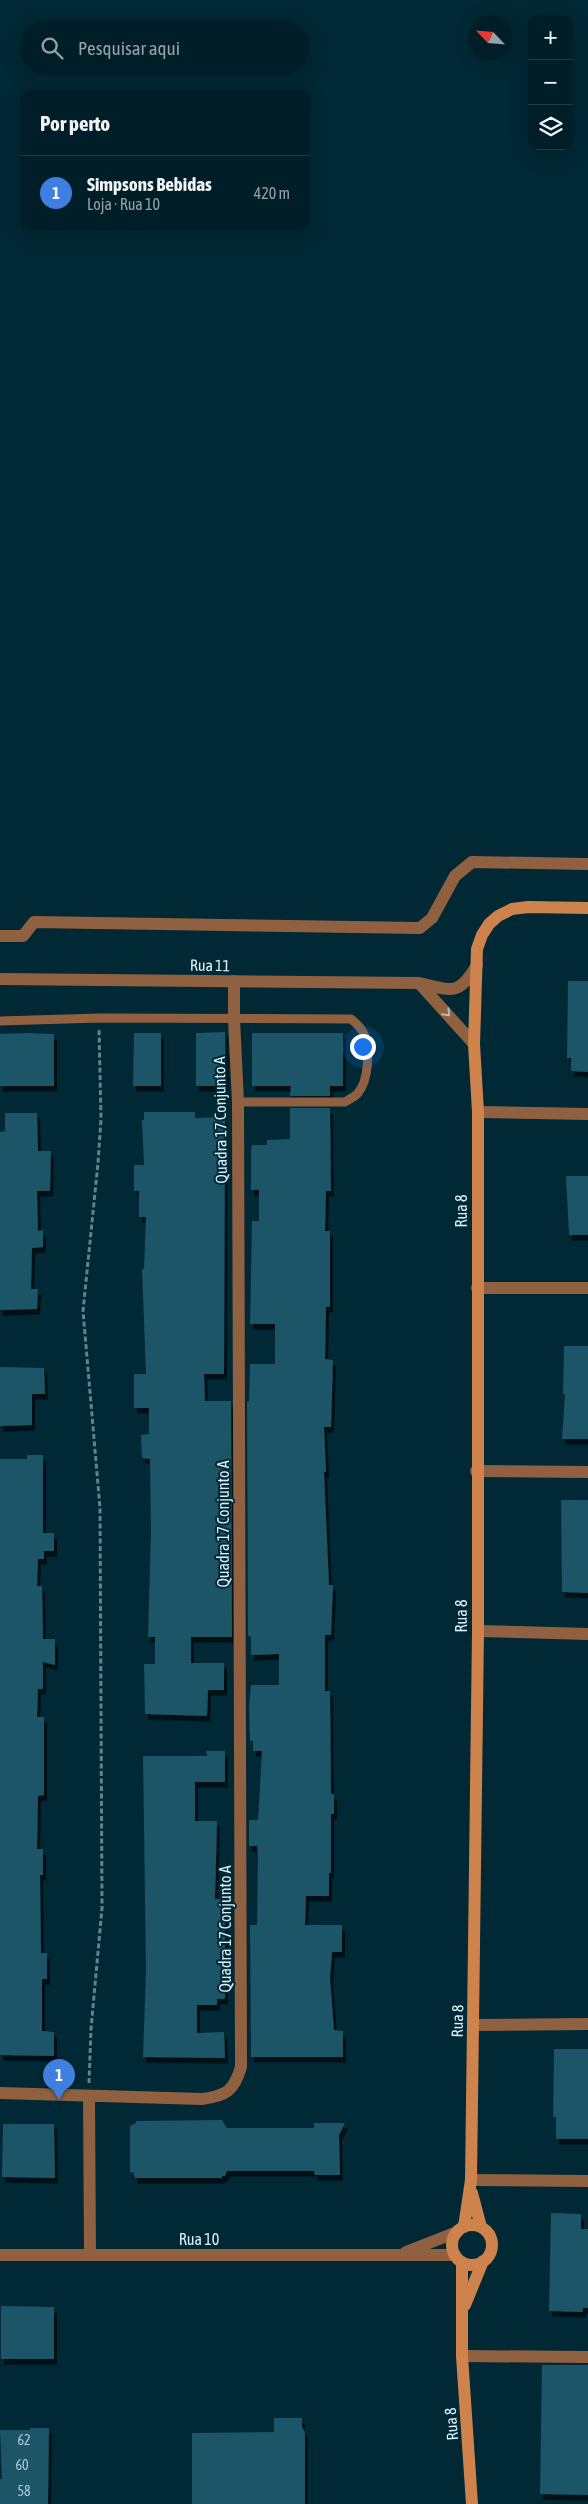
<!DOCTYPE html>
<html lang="pt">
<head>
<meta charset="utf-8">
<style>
	:root { --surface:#001e28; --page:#0e2b34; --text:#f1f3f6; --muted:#95a2a8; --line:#223c45; --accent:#d93025 }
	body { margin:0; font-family:"Asap Condensed",sans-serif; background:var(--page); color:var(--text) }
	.controls { position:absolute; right:15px; top:15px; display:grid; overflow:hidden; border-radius:10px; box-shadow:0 5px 20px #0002 }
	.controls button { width:45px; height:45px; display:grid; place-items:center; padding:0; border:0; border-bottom:1px solid var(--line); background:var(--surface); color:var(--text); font:25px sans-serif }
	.compass { position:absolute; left:468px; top:15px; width:45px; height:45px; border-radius:50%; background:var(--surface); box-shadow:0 5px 20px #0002; rotate:296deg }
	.you { position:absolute; left:362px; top:1046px; width:18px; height:18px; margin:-12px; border:4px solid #fff; border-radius:50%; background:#1a73e8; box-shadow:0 0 0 8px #1a73e833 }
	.badge { display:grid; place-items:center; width:32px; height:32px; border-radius:50%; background:var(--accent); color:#fff; font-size:16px; font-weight:700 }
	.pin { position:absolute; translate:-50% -41px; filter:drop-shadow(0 1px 2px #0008) }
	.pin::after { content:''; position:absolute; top:26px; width:18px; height:15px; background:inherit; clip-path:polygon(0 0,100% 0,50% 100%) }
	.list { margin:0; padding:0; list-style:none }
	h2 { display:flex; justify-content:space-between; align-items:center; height:65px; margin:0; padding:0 20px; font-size:21px }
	h2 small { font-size:16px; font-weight:400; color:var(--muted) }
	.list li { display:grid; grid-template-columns:32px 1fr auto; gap:15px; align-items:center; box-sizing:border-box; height:75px; padding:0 20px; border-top:1px solid var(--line) }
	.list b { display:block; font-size:19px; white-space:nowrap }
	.list p { margin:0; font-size:16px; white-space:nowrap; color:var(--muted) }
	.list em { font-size:16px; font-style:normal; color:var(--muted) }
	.icon { flex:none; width:28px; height:28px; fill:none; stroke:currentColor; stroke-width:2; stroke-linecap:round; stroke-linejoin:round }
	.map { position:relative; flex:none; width:588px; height:2504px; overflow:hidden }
	.search { position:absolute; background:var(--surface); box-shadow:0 5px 20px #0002; left:20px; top:20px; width:290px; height:55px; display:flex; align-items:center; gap:12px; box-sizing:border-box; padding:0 18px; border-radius:28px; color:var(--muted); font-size:19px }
	.panel { position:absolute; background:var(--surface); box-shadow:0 5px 20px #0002; left:20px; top:90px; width:290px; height:140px; border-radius:10px }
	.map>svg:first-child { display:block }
	.building { fill:#1a5568; filter:url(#shadow) }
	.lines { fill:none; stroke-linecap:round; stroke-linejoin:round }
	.path { stroke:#63828e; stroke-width:3; stroke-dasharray:5 2.5; stroke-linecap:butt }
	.service { stroke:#906140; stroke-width:9 }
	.pedestrian { stroke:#906140; stroke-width:12 }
	.minor { stroke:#906140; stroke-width:12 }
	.tertiary { stroke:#906140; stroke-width:12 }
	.secondary { stroke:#ce824c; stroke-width:12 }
	.oneway { stroke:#beb7af }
	.labels { text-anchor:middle; stroke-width:4; stroke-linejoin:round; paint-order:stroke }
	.number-label { font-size:14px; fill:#acc9d5 }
	.street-label { font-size:16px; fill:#dcf0f9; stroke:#002835 }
</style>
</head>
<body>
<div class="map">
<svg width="588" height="2504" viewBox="0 0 588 2504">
	<defs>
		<filter id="shadow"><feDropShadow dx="3" dy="5.5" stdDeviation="0" flood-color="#0009"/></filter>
	</defs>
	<rect width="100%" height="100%" fill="#002835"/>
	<path class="building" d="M568 981H588V1072L571 1071V1058H567Z
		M225 1032 226 1086H196V1033Z
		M27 1033 54 1034V1086H0V1034Z
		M134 1033H161V1086H133Z
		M252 1033H343V1086H330V1096H290L291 1086H252Z
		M290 1108H330L331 1191H326L325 1231H330V1307H326L325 1359 333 1360 331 1427H324L326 1472H324L329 1585H333L331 1635H325V1691H330L331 1794H334V1814H331V1873H329V1896H306L305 1925H342V1952H332L330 1978 334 2030 343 2031V2057H251L250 1925H257L258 1854 257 1846H249V1820H258L262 1751H253V1741H250L249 1707 251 1685H279V1654L251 1655V1637L248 1636 247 1401H249L250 1364H275V1324H250L252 1221H259V1190H251V1150L252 1145H267V1140L290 1139Z
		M144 1112H195V1118L225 1117 224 1374H204L205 1401H231L232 1637H191V1663H224V1690H208L207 1716 145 1714 144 1664H155V1637H148L151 1532 150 1459 142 1458 141 1435 149 1434V1408H134V1374H146L142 1269H144L146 1217H139V1191H134V1165H144L142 1120H144Z
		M5 1113H37L38 1151H51L50 1191H37L38 1231 43 1230V1247L32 1248 31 1289H38L37 1309 0 1310V1132L5 1131Z
		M566 1176H588V1235H569Z
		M564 1346H588V1439H562L565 1394H563Z
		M0 1367 44 1368 45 1394H32V1425L0 1426Z
		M27 1455H43V1533H54V1551H44V1559H38L37 1586H42L43 1639H55V1665L43 1662V1689H38L37 1717H44V1795L38 1796 37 1849H43V1875H40L41 1953H47V1979H42V2031L54 2032V2056L0 2055V1459H27Z
		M561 1500H588V1593L562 1592Z
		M206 1751H225V1782H195V1821H217L215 1899H225V1999H217V2005H197V2033L224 2032 225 2058 143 2057 146 1970 143 1756H207Z
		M554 2049H588V2139H556V2117H553Z
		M222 2120 227 2128H314V2123H345L339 2135 340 2175H315L314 2171H227L225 2176H222V2178H135L133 2172 130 2173V2126L136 2123V2121Z
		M3 2124H54L55 2178 2 2177Z
		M551 2213 581 2214V2229H588V2308H583V2312L549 2311Z
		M1 2306 54 2307V2359H1Z
		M542 2365H588V2495L540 2494Z
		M274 2418H302V2427L305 2432V2504H192V2433L274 2432Z
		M30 2428H49L48 2504H0V2479H2L0 2430H30Z"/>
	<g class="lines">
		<path class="path" d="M89 2083 91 2029 102 1908 100 1508 83 1311 98 1163 101 1119 99 1029"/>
		<path class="service" d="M0 1021 99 1018 351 1019C356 1023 361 1027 364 1034 370 1049 369 1080 358 1093 355 1097 349 1099 345 1102H238"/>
		<path class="pedestrian" d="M0 936H23L34 922 420 928 432 918 455 876 472 862 588 864"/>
		<path class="minor" d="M478 1112 588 1114
			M477 1288H588
			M476 1471 588 1472
			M478 1631 588 1634
			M473 2025 588 2024
			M0 2093 202 2099C226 2096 234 2091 241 2067L238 1102 234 1019V981
			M89 2096 90 2255
			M471 2180 588 2181
			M462 2356 588 2357"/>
		<path class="tertiary" d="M0 979 419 983C452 991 459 996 477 965
			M419 983 474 1044
			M406 2252 457 2232
			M0 2255H455"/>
		<path class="secondary" d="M472 2193 481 2227
			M452 2245a20 20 0 1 1 40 0a20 20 0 1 1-40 0Z
			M464 2227 471 2180 478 1631V1112L474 1044 477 949 482 935 489 924 498 916 512 909 528 907 588 908
			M462 2262V2356L472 2504
			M465 2305 483 2261"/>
	</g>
	<defs><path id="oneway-chevron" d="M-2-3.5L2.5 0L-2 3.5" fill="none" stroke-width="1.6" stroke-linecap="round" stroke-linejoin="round" transform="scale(1.25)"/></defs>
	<use class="oneway" href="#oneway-chevron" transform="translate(447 1013) rotate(46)"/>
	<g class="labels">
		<g class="number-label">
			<text x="24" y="2445">62</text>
			<text x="22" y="2470">60</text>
			<text x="24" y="2496">58</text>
		</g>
		<g class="street-label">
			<text transform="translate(210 965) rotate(1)" y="6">Rua 11</text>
			<text transform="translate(220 1120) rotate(-91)" y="6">Quadra 17 Conjunto A</text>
			<text transform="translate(461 1211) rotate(-90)" y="6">Rua 8</text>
			<text transform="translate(223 1524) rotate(-90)" y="6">Quadra 17 Conjunto A</text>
			<text transform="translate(461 1616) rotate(-90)" y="6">Rua 8</text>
			<text transform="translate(225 1929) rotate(-90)" y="6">Quadra 17 Conjunto A</text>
			<text transform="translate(457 2021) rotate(-89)" y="6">Rua 8</text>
			<text x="199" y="2245">Rua 10</text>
			<text transform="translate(451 2424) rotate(-94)" y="6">Rua 8</text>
		</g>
	</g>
</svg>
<div class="controls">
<button>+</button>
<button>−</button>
<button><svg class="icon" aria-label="layers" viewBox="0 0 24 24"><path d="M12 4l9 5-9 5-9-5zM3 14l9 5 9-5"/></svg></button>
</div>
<svg class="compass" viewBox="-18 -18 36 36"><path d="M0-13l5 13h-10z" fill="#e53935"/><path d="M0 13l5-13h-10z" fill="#95a2a8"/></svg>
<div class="you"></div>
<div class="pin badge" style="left:59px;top:2100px;background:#3f7fe0">1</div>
<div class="search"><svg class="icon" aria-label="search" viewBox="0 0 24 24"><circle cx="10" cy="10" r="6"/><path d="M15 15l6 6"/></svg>Pesquisar aqui</div>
<section class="panel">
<h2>Por perto<small></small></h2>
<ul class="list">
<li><span class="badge" style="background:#3f7fe0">1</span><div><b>Simpsons Bebidas</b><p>Loja · Rua 10</p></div><em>420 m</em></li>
</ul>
</section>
</div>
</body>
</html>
